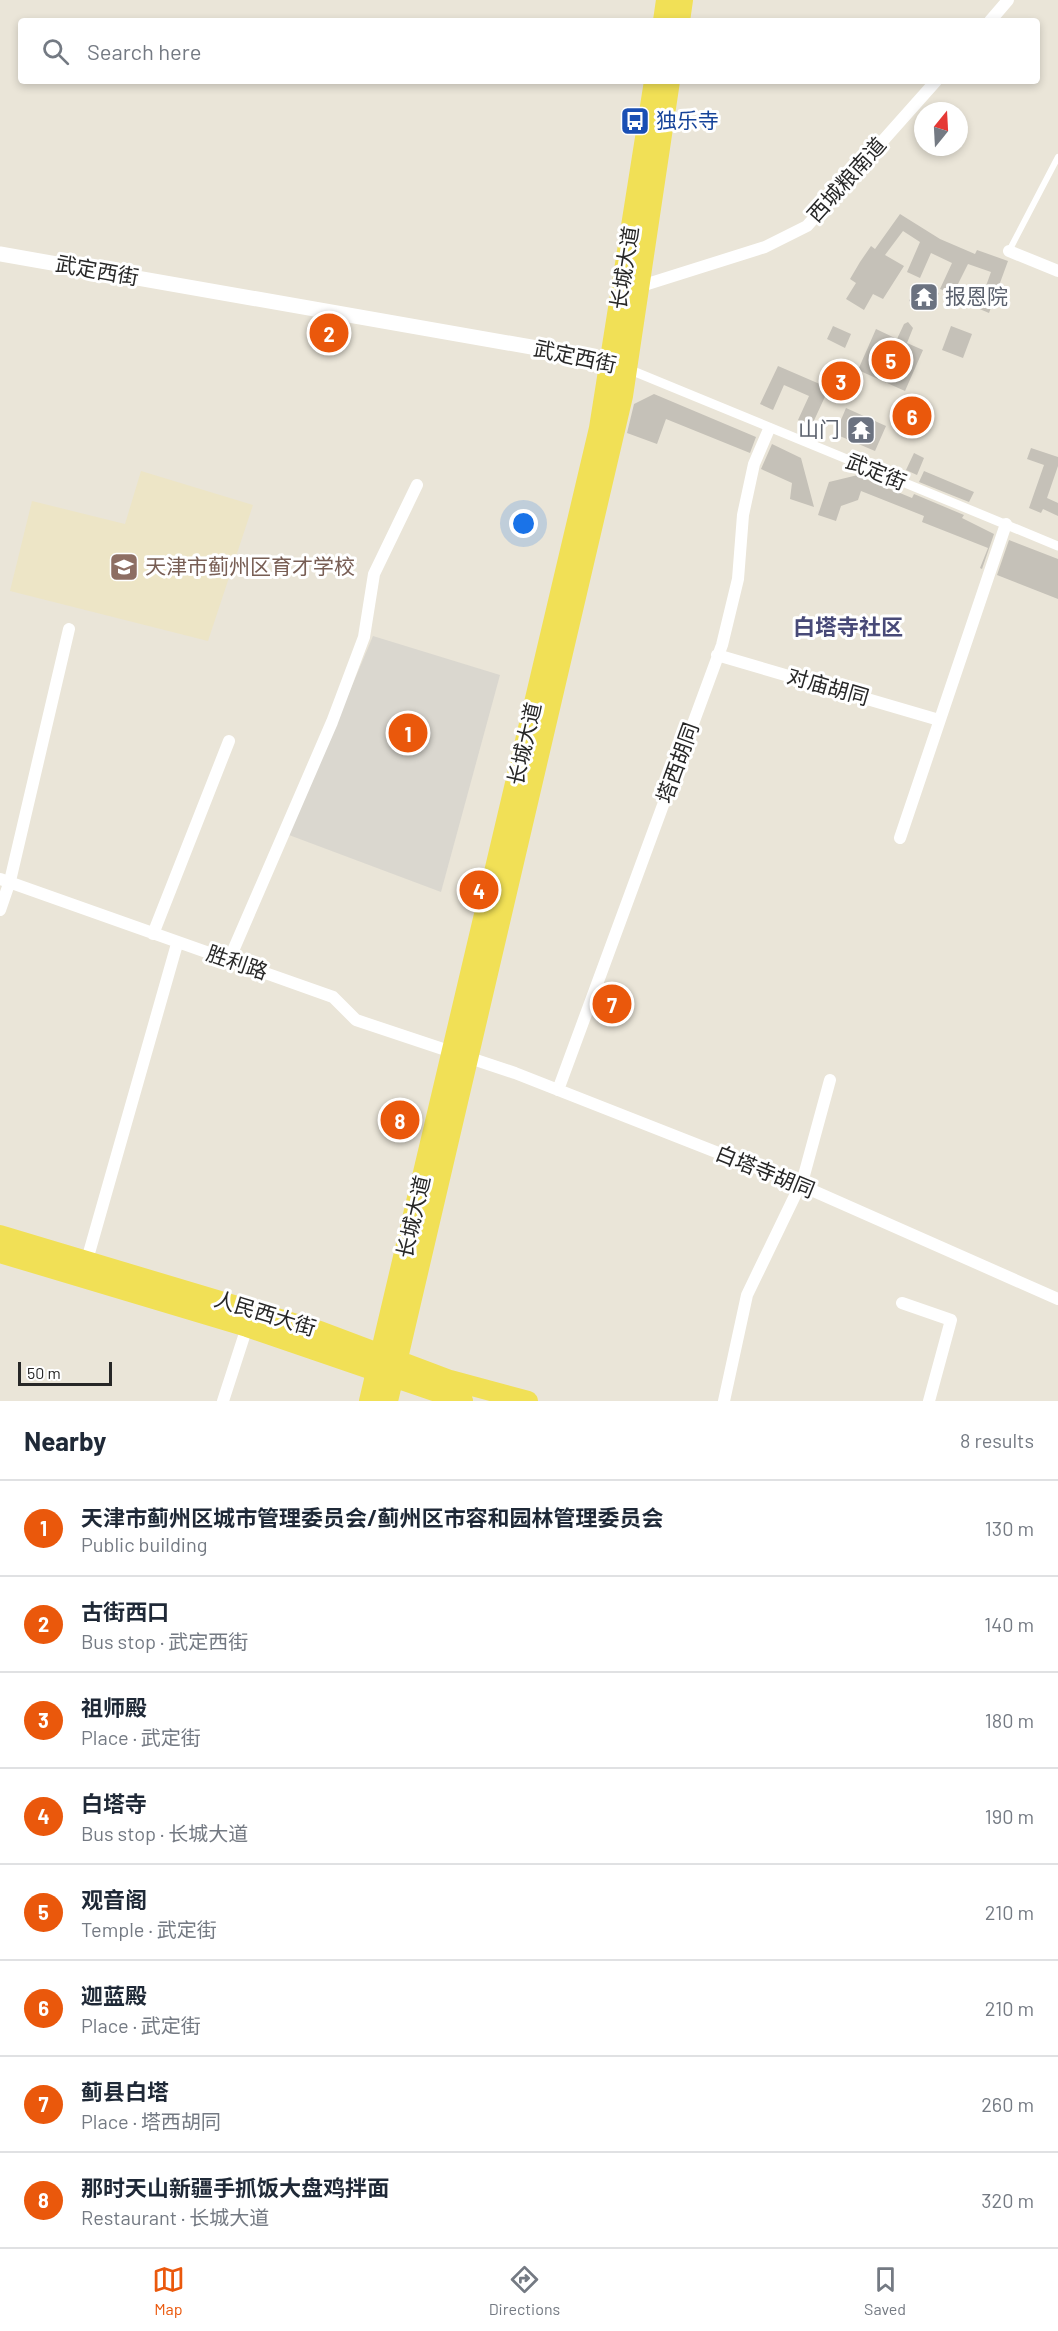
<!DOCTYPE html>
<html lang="en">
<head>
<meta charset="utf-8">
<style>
	:root { --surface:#fff; --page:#f2f2f3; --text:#1f2937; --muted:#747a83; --line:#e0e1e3; --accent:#ea580c }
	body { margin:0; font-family:Barlow,"Noto Sans SC",sans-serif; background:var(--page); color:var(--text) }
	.compass { position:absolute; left:914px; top:102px; width:54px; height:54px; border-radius:50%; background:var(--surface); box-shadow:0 3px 9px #0003; rotate:18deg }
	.scale { position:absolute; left:18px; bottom:15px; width:94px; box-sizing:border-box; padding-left:6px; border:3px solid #272727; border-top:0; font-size:16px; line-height:21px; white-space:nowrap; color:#272727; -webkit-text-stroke:4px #fff; paint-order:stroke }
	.you { position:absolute; left:524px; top:524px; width:21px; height:21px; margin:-15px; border:4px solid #fff; border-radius:50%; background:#1a73e8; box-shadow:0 0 0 9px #1a73e833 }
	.badge { display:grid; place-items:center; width:39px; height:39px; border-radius:50%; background:var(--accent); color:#fff; font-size:20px; font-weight:700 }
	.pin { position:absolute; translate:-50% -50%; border:3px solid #fff; box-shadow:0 2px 6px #0006 }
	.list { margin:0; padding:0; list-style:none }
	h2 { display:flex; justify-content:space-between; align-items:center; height:78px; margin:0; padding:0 24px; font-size:26px }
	h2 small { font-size:20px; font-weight:400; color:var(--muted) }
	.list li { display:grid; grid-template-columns:39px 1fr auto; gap:18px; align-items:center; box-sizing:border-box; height:96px; padding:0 24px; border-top:2px solid var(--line) }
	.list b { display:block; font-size:22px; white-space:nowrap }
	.list p { margin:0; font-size:20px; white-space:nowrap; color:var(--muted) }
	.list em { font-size:20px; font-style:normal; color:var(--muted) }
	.icon { flex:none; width:33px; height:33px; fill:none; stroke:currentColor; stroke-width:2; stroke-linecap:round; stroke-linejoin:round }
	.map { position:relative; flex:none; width:1058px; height:1401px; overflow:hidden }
	.search { position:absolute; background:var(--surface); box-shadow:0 3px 9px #0003; left:18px; right:18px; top:18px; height:66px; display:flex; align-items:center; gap:15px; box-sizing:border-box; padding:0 21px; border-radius:6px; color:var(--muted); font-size:22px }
	.sheet { height:846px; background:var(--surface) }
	nav { display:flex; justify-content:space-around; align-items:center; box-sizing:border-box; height:84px; border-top:2px solid var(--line); background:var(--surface); font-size:16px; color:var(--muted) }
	nav a { display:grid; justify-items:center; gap:3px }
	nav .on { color:var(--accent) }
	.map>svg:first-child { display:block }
	.education { fill:#ede5c6 }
	.plaza { fill:#dad7cf }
	.building { fill:#c5c1b8 }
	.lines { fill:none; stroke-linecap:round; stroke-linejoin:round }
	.service { stroke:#fff; stroke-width:6 }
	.pedestrian { stroke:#fff; stroke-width:9 }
	.minor { stroke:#fff; stroke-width:12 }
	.tertiary { stroke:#fff; stroke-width:15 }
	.primary { stroke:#f1e056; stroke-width:20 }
	.labels { text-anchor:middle; stroke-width:6; stroke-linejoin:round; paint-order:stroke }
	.transit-label { font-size:21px; fill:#164399; stroke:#fff; text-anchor:start }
	.street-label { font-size:21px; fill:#272727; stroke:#fff }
	.worship-label { font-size:21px; fill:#5b616d; stroke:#fff; text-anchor:start }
	.education-label { font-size:21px; fill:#785e54; stroke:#fff; text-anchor:start }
	.neighbourhood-label { font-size:22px; font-weight:bold; fill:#484a78; stroke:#fff }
</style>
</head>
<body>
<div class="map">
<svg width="1058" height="1401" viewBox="0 0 1058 1401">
	<rect width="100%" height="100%" fill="#eae5d8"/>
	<path class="education" d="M141 471 253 505 208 641 10 591 32 501 125 524Z"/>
	<path class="plaza" d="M373 636 500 675 441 892 289 835Z"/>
	<path class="building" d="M900 214 940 239 975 254 977 250 1008 261 989 313 963 302 968 291 982 297 991 272 968 264 953 294 940 289 952 263 931 253 920 278 907 272 920 242 903 231 885 255 904 266 883 299 873 294 864 310 846 299 856 283 850 279 860 262 871 246 875 249Z
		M917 283 939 293 932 311 909 301Z
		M908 322 913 328 907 343 923 350 905 391 858 370 876 329 897 339 904 324Z
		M833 326 851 334 845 348 827 339Z
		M951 326 972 334 963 358 942 350Z
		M778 366 829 388 811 427 798 420 809 396 784 385 773 410 760 404Z
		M838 368 852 375 844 394 829 387Z
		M654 394 756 437 750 453 666 419 657 444 627 433 634 404Z
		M908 403 924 410 915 429 899 422Z
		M846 408 886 426 875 451 835 434Z
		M772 444 801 458 814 507 790 499 792 483 761 469Z
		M1031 448 1058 457V466L1047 498 1058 503V516L1043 509 1041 513 1029 508 1044 465 1027 459Z
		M914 453 924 458 917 475 906 470Z
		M924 471 974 492 969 502 919 482Z
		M862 474 866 479 912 498 914 494 964 515 962 518 994 534 982 569 980 568 988 548 922 522 924 516 861 491 858 500 841 506 836 521 818 515 829 482Z
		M1009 540 1058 559V599L997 575Z
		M602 1005a10 10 0 1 1 20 0a10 10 0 1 1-20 0Z"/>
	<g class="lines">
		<path class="service" d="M1009 251 1058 157"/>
		<path class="pedestrian" d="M628 369 1058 546"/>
		<path class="minor" d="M990 21 1008 0
			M1009 251 1058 271
			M638 287 765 247 807 226 936 81
			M717 655 939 720
			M900 838 1006 524
			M0 879 333 997 356 1020 515 1073 800 1185 1058 1299
			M0 910 10 881 69 629
			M153 934 229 741
			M229 960 332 722 364 637 374 574 417 485
			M558 1090 722 645 738 579 743 515 754 464 769 429
			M87 1260 177 944
			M902 1303 951 1320 929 1401
			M223 1401 247 1327
			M724 1401 747 1295 803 1179 830 1080"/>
		<path class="tertiary" d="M0 254 611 361 620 365"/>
		<path class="primary" d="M663 21 666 0
			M680 21 683 0
			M0 1235 320 1331 450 1380 528 1401
			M0 1253 247 1327 463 1401
			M369 1401 599 428 654 81
			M388 1401 623 396 670 81"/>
	</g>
	<defs>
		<g id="bus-square" transform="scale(1.5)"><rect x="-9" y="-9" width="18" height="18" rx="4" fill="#1a4fb4" stroke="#fff"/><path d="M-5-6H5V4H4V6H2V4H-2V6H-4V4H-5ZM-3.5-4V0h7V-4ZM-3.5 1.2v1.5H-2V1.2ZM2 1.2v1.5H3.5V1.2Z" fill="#fff"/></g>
		<g id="temple-square" transform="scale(1.5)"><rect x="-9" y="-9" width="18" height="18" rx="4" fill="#6b7280" stroke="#fff"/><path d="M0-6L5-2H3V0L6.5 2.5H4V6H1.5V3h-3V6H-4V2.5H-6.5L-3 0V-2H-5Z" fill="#fff"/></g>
		<g id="school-square" transform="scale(1.5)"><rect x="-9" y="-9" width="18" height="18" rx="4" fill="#8d6e63" stroke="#fff"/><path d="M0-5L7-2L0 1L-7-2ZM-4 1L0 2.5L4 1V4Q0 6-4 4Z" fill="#fff"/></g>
	</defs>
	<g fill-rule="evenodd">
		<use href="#bus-square" x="635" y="121"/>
		<use href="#temple-square" x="924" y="297"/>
		<use href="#temple-square" x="861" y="430"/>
		<use href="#school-square" x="124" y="567"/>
	</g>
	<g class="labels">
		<g class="transit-label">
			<text x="656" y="128">独乐寺</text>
		</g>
		<g class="street-label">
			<text transform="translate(847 180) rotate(-48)" y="7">西城粮南道</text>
			<text transform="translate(625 268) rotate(-81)" y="7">长城大道</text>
			<text transform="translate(97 271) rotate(10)" y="7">武定西街</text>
			<text transform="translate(575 357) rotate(12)" y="7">武定西街</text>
			<text transform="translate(876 472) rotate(22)" y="7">武定街</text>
			<text transform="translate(828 687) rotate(16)" y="7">对庙胡同</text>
			<text transform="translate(525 744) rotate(-77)" y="7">长城大道</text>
			<text transform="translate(678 763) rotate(-70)" y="7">塔西胡同</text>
			<text transform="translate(237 963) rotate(19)" y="7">胜利路</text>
			<text transform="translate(765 1172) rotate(22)" y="7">白塔寺胡同</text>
			<text transform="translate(414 1217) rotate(-77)" y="7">长城大道</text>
			<text transform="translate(265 1314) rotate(17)" y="7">人民西大街</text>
		</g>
		<g class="worship-label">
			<text x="945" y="304">报恩院</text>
			<text x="840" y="437" text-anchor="end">山门</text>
		</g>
		<g class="education-label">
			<text x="145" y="574">天津市蓟州区育才学校</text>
		</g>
		<g class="neighbourhood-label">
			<text x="848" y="635">白塔寺社区</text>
		</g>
	</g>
</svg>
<svg class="compass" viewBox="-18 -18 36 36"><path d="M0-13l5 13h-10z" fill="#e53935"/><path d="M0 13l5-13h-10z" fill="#747a83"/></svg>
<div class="scale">50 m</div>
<div class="you"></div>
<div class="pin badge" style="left:408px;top:733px">1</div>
<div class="pin badge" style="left:329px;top:333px">2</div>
<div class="pin badge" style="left:841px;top:381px">3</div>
<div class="pin badge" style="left:479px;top:890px">4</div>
<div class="pin badge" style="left:891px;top:360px">5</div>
<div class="pin badge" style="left:912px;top:416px">6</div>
<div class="pin badge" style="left:612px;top:1004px">7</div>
<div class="pin badge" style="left:400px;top:1120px">8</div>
<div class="search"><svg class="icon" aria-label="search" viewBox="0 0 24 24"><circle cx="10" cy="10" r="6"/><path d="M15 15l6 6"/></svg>Search here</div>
</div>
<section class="sheet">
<h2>Nearby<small>8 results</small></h2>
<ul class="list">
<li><span class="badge">1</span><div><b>天津市蓟州区城市管理委员会/蓟州区市容和园林管理委员会</b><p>Public building</p></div><em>130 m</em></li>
<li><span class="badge">2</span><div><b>古街西口</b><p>Bus stop · 武定西街</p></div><em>140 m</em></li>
<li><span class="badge">3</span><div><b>祖师殿</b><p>Place · 武定街</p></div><em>180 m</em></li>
<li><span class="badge">4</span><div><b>白塔寺</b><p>Bus stop · 长城大道</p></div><em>190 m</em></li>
<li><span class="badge">5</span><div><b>观音阁</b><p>Temple · 武定街</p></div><em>210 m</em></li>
<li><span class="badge">6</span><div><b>迦蓝殿</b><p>Place · 武定街</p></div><em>210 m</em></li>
<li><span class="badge">7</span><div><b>蓟县白塔</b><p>Place · 塔西胡同</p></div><em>260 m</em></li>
<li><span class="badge">8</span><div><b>那时天山新疆手抓饭大盘鸡拌面</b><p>Restaurant · 长城大道</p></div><em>320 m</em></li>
</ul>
</section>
<nav>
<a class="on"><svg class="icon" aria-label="map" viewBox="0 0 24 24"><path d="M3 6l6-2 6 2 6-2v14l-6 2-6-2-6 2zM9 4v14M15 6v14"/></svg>Map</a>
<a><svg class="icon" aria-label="directions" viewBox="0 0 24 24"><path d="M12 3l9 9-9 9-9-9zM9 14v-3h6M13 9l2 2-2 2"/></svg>Directions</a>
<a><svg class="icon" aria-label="saved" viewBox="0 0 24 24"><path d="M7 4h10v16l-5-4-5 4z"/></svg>Saved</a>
</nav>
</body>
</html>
